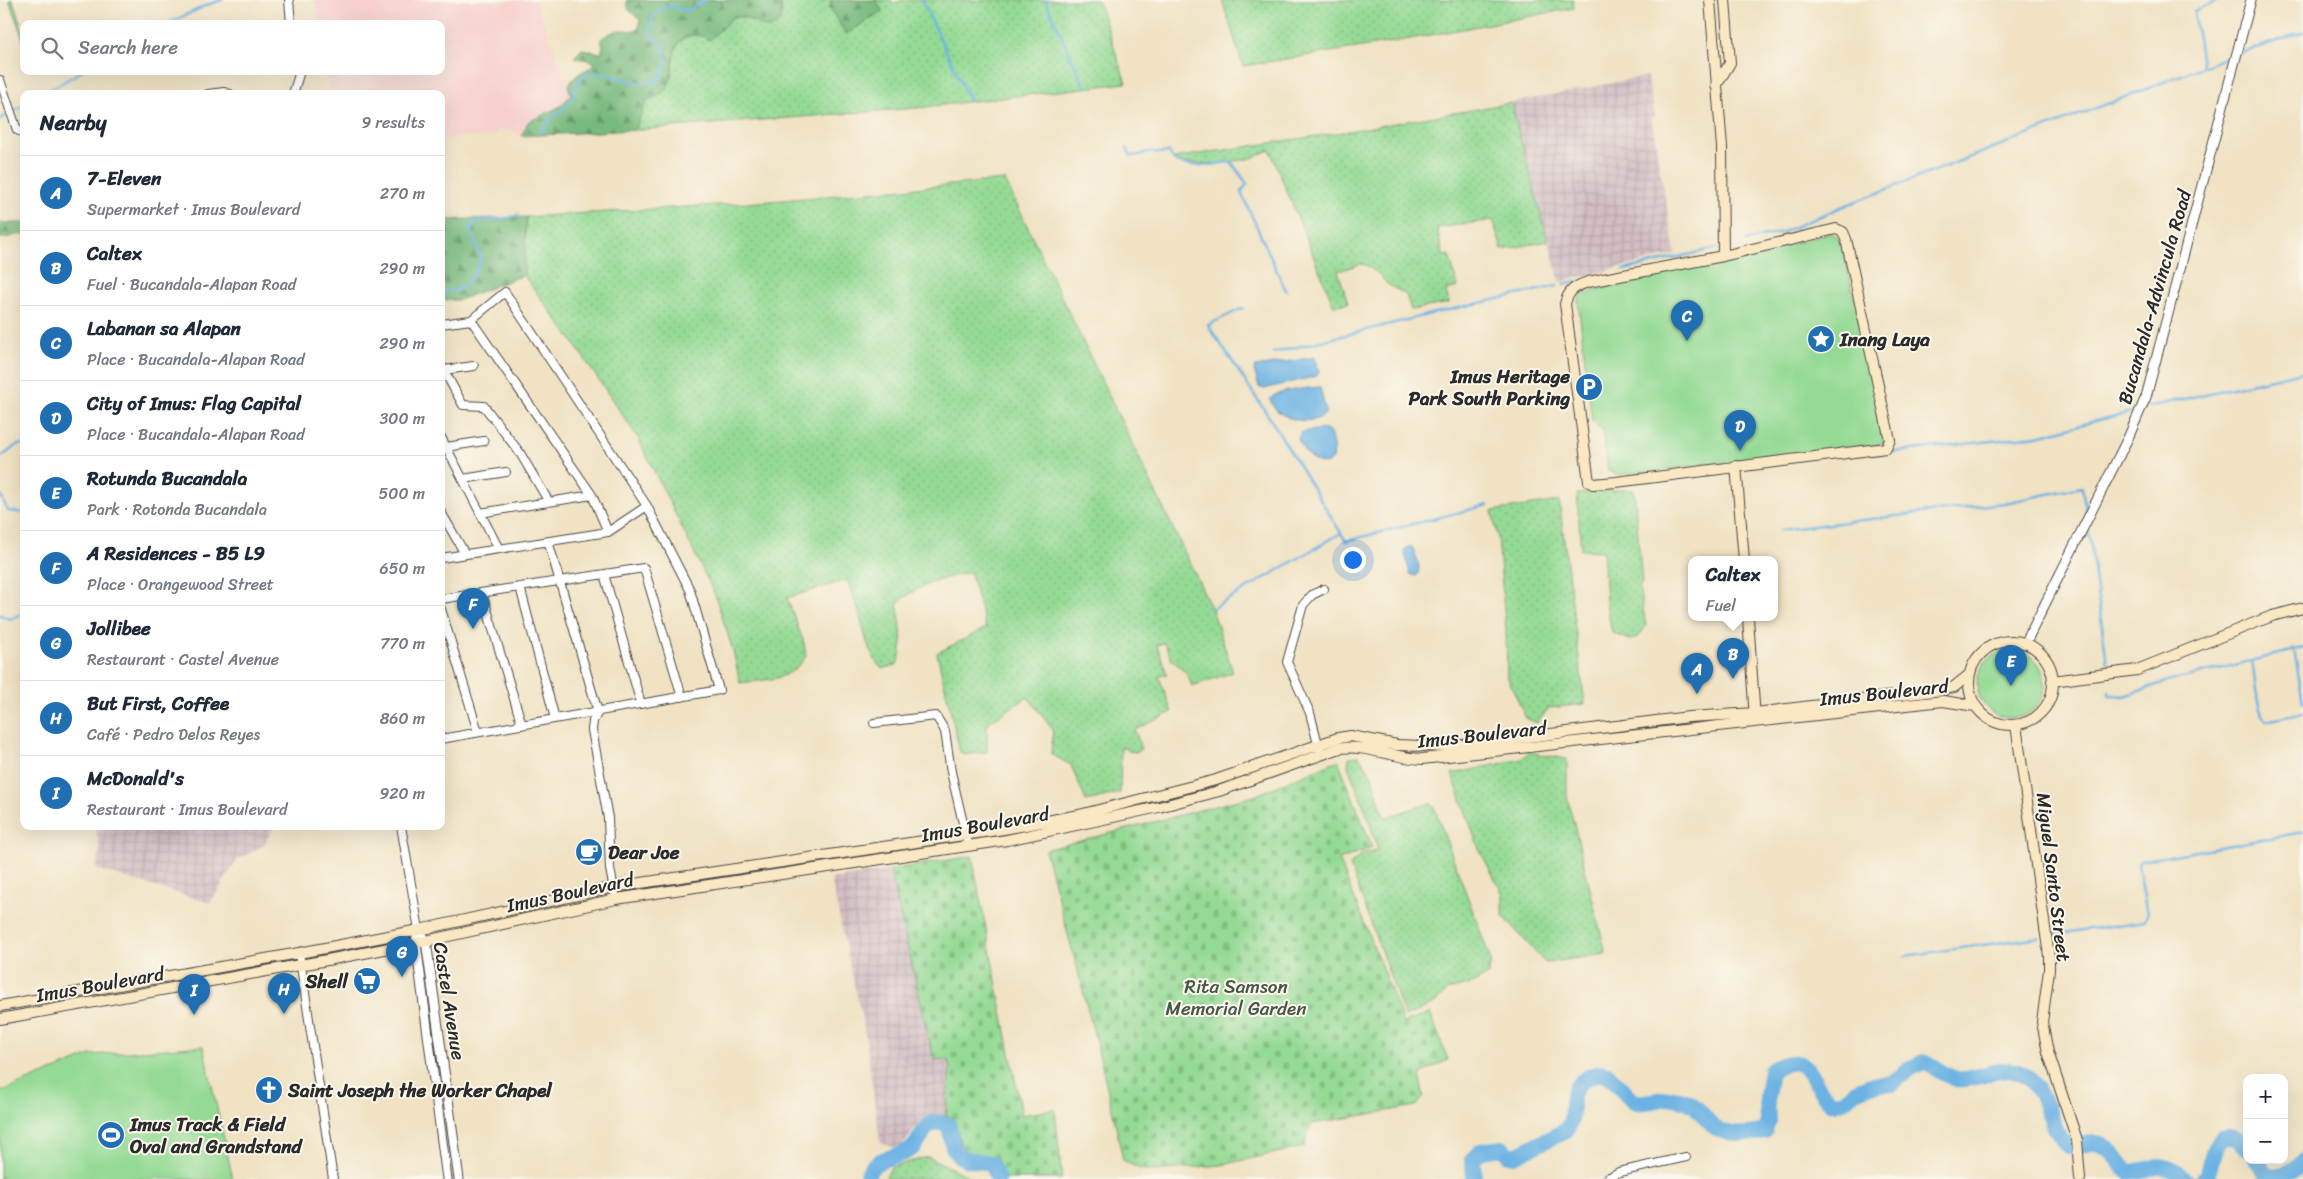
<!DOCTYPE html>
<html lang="en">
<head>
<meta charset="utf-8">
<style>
	:root { --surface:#fff; --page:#f2f2f3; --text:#1f2937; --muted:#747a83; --line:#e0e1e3; --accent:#1f6fb2 }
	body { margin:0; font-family:Sriracha,sans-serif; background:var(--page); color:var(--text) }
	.controls { position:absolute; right:15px; bottom:15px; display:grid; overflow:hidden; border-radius:10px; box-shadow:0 5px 20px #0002 }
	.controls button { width:45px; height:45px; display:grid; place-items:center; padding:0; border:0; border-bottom:1px solid var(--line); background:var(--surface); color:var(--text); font:25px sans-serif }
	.you { position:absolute; left:1352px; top:559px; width:18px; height:18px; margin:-12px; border:4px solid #fff; border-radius:50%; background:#1a73e8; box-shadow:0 0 0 8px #1a73e833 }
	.badge { display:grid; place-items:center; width:32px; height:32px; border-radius:50%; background:var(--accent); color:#fff; font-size:16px; font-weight:700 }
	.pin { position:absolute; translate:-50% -41px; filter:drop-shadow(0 1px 2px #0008) }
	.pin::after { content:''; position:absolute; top:26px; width:18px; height:15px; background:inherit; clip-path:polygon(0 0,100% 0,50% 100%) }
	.popup { position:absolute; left:1688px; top:556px; width:90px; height:65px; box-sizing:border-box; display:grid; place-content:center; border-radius:10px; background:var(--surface); filter:drop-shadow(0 1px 4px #0005); font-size:16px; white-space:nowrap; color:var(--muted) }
	.popup b { font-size:19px; color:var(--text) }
	.popup::after { content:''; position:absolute; left:50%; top:100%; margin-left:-10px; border:10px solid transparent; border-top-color:var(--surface) }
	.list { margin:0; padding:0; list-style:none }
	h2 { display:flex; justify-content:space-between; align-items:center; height:65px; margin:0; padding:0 20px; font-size:21px }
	h2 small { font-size:16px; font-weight:400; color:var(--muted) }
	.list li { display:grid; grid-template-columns:32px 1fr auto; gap:15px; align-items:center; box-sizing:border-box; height:75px; padding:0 20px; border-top:1px solid var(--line) }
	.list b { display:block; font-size:19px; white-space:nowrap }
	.list p { margin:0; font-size:16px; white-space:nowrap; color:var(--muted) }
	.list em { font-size:16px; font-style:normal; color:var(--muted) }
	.icon { flex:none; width:28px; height:28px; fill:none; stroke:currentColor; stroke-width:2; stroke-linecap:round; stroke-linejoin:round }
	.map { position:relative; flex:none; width:2303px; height:1179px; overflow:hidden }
	.search { position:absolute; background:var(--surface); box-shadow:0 5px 20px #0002; left:20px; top:20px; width:425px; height:55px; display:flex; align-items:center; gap:12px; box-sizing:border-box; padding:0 18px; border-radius:10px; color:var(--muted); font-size:19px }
	.panel { position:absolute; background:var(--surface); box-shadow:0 5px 20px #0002; left:20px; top:90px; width:425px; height:740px; border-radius:10px }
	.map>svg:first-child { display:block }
	.built { fill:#f7d0cd }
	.industrial { fill:url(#industrial-grid) }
	.grass { fill:url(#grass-dots); stroke:#608260 }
	.forest { fill:url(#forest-firs); stroke:#517254 }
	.cemetery { fill:url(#cemetery-stones); stroke:#608260 }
	.park { fill:#94da94; stroke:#608260 }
	.water { fill:#6cb2e3; stroke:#4c6e87 }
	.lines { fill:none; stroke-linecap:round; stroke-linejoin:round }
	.stream { stroke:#6cb2e3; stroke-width:2.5 }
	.river { stroke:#6cb2e3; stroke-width:16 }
	.minor-casing { stroke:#494642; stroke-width:10 }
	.tertiary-casing { stroke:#494642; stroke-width:11 }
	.secondary-casing { stroke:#494642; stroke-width:12 }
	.minor { stroke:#fff; stroke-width:8 }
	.tertiary { stroke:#fff; stroke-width:9 }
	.secondary { stroke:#fae7c3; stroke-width:10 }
	.labels { text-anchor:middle; stroke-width:4; stroke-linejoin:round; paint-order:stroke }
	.street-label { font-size:19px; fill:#2b2b2b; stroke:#fbf7ec }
	.poi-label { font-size:19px; font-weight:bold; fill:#2b2b2b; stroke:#fbf7ec; text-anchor:start }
	.park-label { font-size:19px; fill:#455745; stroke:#fbf7ec }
</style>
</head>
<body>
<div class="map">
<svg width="2303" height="1179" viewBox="0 0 2303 1179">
	<defs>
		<pattern id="industrial-grid" width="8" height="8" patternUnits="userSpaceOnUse" patternTransform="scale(1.25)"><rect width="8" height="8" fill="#d2bec3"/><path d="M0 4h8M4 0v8" fill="none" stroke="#b4a3a8"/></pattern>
		<pattern id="grass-dots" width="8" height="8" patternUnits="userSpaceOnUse" patternTransform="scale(1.25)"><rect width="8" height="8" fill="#94da94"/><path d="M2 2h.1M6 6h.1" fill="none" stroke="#80bb80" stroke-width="1.8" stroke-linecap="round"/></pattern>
		<pattern id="forest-firs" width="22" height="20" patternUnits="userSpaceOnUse" patternTransform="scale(1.25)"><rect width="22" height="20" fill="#77ba7e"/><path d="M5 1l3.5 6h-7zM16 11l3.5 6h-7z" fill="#629767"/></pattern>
		<pattern id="cemetery-stones" width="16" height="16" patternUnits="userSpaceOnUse" patternTransform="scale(1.25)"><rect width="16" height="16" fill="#94da94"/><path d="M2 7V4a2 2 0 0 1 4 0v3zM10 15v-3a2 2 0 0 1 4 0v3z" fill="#80bb80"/></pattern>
	</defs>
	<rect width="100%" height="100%" fill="#fbf7ec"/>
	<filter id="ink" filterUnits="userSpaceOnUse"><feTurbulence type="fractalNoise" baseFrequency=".02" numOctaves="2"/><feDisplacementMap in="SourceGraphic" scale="10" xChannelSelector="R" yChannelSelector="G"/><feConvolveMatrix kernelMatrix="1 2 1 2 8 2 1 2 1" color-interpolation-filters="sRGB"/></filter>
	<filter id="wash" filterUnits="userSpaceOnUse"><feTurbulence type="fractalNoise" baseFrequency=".0096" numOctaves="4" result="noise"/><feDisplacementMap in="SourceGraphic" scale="20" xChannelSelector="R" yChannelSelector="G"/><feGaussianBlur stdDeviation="1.12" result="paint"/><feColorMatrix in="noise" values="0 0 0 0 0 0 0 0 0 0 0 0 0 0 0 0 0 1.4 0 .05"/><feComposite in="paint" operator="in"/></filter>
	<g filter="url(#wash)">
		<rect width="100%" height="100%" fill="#f0e2c3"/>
		<path class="built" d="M315 0H494L498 4 510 0H535L571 95 559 107 528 122 521 136H517L514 130H498L495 136 441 138V94H330L326 71H441V24H319Z"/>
		<path class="industrial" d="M1647 76 1655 116 1651 117 1675 254 1560 282 1511 103Z
			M95 826H274L263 846 237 860 210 903 96 869 100 848Z
			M890 870 934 1060 948 1059 950 1068 946 1115 924 1119 915 1128 908 1139 901 1146 893 1147 880 1142 865 1033 831 879Z"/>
		<path class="grass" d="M781 0H831L830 8 846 34 882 11 876 0H891L893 4 902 0H1098L1126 83 917 108 635 130 647 100C657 96 664 93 669 83 676 67 667 43 690 36 697 34 703 35 708 40L733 17 737 16 756 21 782 13Z
			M1222 0H1573L1574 8 1399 41 1243 66Z
			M1511 103 1548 241 1502 250 1493 220 1437 228 1443 256 1449 255 1458 287 1446 290 1449 303 1411 310 1406 295 1387 284 1379 274 1366 265 1361 264 1338 271 1348 303 1334 306 1270 150 1252 158 1218 164 1180 163 1173 158 1349 131Z
			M1005 180 1212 609 1233 672 1192 686 1186 672 1172 660 1164 643 1157 645 1167 674 1159 677 1172 712 1135 730 1141 749 1136 752 1129 751 1126 748 1121 747 1120 793 1086 801 1071 765 1051 754 1053 736 1052 729 1028 697 987 723V752L963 755 960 752 937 653 986 628 970 572C945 578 916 585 897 604 901 623 905 647 897 665L882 669C867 654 864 629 858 610 855 599 851 590 847 580L787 598 804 643 806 656C789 682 768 679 740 683L733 651 715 595 638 438 569 336 524 276 526 217 748 203Z
			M1623 489 1634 490 1642 583 1639 587 1646 626 1639 636 1630 640 1612 633 1606 603 1603 551 1581 550 1577 494Z
			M1559 501 1585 704 1549 708 1537 723 1526 718 1507 676 1506 633 1498 538 1492 511Z
			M1528 752 1567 759V796L1606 954 1545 963 1503 916V894L1479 849 1452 774 1522 759Z
			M1359 756 1372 776 1383 814 1387 817 1430 803 1434 807 1491 960 1488 975 1472 984 1448 990 1434 1004 1405 1017 1350 865 1363 853 1378 850 1368 817 1348 766 1349 757Z
			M928 1157 970 1177 973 1179H885L891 1167Z"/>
		<path class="forest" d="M9 0H13L24 34V42Z
			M627 0H781C779 13 786 22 770 29 758 26 746 14 733 17L710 40C706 39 702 35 696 35 666 34 677 72 667 88 662 95 655 97 647 100L635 130 521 136 528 122 559 107 571 95 568 86C574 75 583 71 594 66L593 61 575 58V56L582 49 601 53 603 47 601 39C607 35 614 30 622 30 629 30 632 32 639 28L640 20C633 13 626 11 627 0Z
			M831 0H876L882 11 846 34 830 8Z
			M526 217 524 275 459 300H441V220Z
			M0 223H24V235C15 233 9 239 0 238Z"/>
		<path class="cemetery" d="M1338 760 1372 847 1339 860 1404 1023 1430 1013 1448 1060 1422 1073 1420 1079 1424 1097 1416 1106 1312 1124 1309 1128 1304 1147 1221 1165 1154 1171 1140 1169 1123 1160C1102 1056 1073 953 1045 850L1254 796Z
			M972 856 1022 1115 1055 1109 1062 1179H1003L997 1163 982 1156 968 1158 964 1157 955 1122 952 1117 946 1115 950 1068 948 1059 934 1060 890 870Z"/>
		<path class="park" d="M1831 233 1838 237 1843 248 1885 434 1884 442 1875 446 1616 475 1608 470 1602 429 1592 421 1578 301 1582 293 1695 266 1740 259Z
			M1977 684a34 34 0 1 1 68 0a34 34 0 1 1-68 0Z
			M203 1046 233 1179H0V1092L91 1055Z"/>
		<path class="water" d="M1315 357 1319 372 1317 376 1264 389 1259 387 1254 370 1255 367Z
			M1320 387 1326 413C1313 428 1275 420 1270 399 1276 390 1309 388 1320 387Z
			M1324 429 1330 432 1334 449 1333 459 1326 464C1311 462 1303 452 1298 439L1301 432Z
			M1410 546 1413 548 1419 566 1418 574 1416 576 1410 574 1404 550Z"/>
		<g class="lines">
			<path class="stream" d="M922 0 970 101
				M1045 0 1085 87
				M167 24 207 5 222 0
				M2241 53 2303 32
				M2202 65 2194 11 2218 0
				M43 94 82 71
				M0 119 24 105
				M540 133C548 119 559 114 569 103 575 96 575 85 581 79 593 66 613 77 625 80 635 83 649 84 659 80 670 64 667 46 651 35 649 21 655 5 671 7 677 8 682 10 687 11L706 0
				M1127 148 1130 155C1139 158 1144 151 1152 152 1158 152 1162 154 1169 152 1171 156 1173 160 1176 162 1186 167 1206 166 1217 164 1223 163 1226 161 1232 163L1247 184 1241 192 1286 291
				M1746 241 1783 232 1839 208 2228 57
				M1624 270 1717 248
				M1564 284 1577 281
				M441 291C467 293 471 280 481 259L471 231 474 221C488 219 509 220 519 214
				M1243 308 1208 325 1271 420 1346 541 1488 505
				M1273 353 1435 313 1557 286
				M2148 407 2303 372
				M1876 454 2037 436 2131 412
				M0 458 17 445 24 444
				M0 494 8 511 24 513
				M1780 530 2004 503 2082 487 2086 513
				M2089 532 2107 663
				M1212 609 1341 533
				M0 615 10 619 24 613
				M2294 649 2303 702
				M2252 661C2255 677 2256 710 2266 721L2303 713
				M2109 691V695L2125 696 2162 683 2303 648
				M2049 935 2145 921 2147 914 2138 865 2141 861 2303 832
				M1905 956 2039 937"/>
			<path class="river" d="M2256 1160C2259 1164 2263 1171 2267 1174 2277 1179 2298 1170 2303 1161
				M866 1179C874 1154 892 1161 910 1150 924 1142 922 1114 948 1125 952 1133 950 1142 954 1149 960 1163 979 1159 991 1164L998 1179
				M1474 1179 1473 1159 1481 1151 1502 1148 1509 1155 1514 1156 1565 1131C1577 1118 1568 1104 1575 1090 1580 1079 1597 1071 1608 1074L1634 1102C1649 1104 1669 1095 1680 1099 1693 1102 1699 1110 1707 1120 1722 1138 1745 1136 1765 1131L1768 1121 1767 1096 1771 1070C1814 1047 1807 1083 1831 1103L1843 1102 1856 1091 1870 1085 1893 1083 1910 1069 1923 1062C1935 1066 1944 1076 1957 1079 1982 1082 2010 1055 2033 1083 2049 1103 2050 1128 2068 1146 2078 1148 2086 1142 2096 1143 2111 1144 2117 1164 2129 1172 2157 1170 2160 1158 2186 1179
				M2203 1179 2207 1176 2216 1146 2221 1138C2233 1135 2239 1139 2247 1148"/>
		</g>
	</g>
	<g filter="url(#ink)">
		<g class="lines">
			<g class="minor-casing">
				<path id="minor" d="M289 0 291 24
					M0 80 17 130 24 133
					M208 94 224 92 230 94
					M293 94 300 71
					M471 320 592 495 608 532
					M441 324 471 320 505 292 647 506
					M441 365 463 405 484 406 520 453 549 502
					M444 370 474 366
					M441 437 499 549
					M446 447 484 441
					M463 479 506 472
					M441 512 465 554
					M480 513 592 495
					M548 541 598 712 593 721 592 730 608 818 610 869 616 899
					M441 558 608 532 647 506 690 590 719 690 441 739
					M604 574 641 704
					M520 587 555 719
					M482 593 522 725
					M441 599 644 568 682 697
					M441 609 478 732
					M874 723 936 716 945 731 951 772 967 840
					M1319 748 1310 713 1287 662 1303 605 1312 595 1324 589
					M401 826 419 930
					M299 953 333 1179
					M1606 1179 1619 1172 1686 1157"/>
			</g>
			<g class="tertiary-casing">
				<path id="tertiary" d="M2025 644 2128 438 2146 397 2251 0
					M419 930 426 941 459 1179
					M417 938 416 943 447 1179"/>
			</g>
			<g class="secondary-casing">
				<path id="secondary" d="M1710 0 1722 147 1723 256
					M1716 86 1730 63 1725 0
					M1836 229 1843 232 1846 239 1890 440 1886 448 1616 482 1593 484 1589 482 1565 304C1568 291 1575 286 1588 282L1723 256Z
					M1736 466 1744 560
					M1748 618 1755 719
					M1969 683a42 42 0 1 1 84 0a42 42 0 1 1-84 0Z
					M2052 681 2137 670 2272 616 2303 608
					M2016 725 2049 956V970L2042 1022 2048 1052 2077 1140 2080 1179
					M0 1006 299 953 419 930 614 887 1004 829 1079 815 1216 780 1338 738 1351 736 1397 745 1446 747 1689 717 1755 713 1942 690 1954 687 1969 675
					M0 1019 322 961 426 941 616 899 1007 840 1159 807 1219 791 1340 748C1368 745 1394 758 1422 759L1943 701 1975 706"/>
			</g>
			<use href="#minor" class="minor"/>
			<use href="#tertiary" class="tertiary"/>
			<use href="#secondary" class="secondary"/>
		</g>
	</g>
	<defs>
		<g id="sight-disc" transform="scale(1.4375)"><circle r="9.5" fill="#1f6fb2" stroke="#fbf7ec"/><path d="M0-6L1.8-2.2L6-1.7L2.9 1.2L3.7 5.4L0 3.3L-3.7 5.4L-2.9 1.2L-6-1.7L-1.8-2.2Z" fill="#fff"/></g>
		<g id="parking-disc" transform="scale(1.4375)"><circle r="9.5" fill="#1f6fb2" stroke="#fbf7ec"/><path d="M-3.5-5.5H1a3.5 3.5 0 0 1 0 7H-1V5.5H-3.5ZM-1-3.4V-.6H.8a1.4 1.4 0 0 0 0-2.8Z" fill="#fff"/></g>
		<g id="cafe-disc" transform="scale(1.4375)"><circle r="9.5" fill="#1f6fb2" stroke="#fbf7ec"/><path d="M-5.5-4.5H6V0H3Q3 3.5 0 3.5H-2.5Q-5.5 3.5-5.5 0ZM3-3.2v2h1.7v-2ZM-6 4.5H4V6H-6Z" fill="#fff"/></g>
		<g id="supermarket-disc" transform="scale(1.4375)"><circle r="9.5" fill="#1f6fb2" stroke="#fbf7ec"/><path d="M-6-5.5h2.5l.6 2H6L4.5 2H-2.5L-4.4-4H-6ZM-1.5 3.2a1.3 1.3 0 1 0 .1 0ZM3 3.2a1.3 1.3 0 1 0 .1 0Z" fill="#fff"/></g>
		<g id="church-disc" transform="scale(1.4375)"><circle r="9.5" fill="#1f6fb2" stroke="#fbf7ec"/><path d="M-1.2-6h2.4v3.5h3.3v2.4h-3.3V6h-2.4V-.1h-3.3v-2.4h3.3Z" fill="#fff"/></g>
		<g id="stadium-disc" transform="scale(1.4375)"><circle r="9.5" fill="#1f6fb2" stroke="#fbf7ec"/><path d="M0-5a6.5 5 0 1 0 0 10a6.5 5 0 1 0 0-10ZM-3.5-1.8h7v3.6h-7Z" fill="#fff"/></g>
	</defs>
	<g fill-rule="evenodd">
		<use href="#sight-disc" x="1821" y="339"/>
		<use href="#parking-disc" x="1589" y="387"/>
		<use href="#cafe-disc" x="589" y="852"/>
		<use href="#supermarket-disc" x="367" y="981"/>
		<use href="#church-disc" x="269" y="1090"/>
		<use href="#stadium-disc" x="111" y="1135"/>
	</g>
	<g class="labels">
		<g class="street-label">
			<text transform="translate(2154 297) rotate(-74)" y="7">Bucandala-Advincula Road</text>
			<text transform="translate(1884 692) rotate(-6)" y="7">Imus Boulevard</text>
			<text transform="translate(1482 734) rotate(-6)" y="7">Imus Boulevard</text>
			<text transform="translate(985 824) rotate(-10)" y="7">Imus Boulevard</text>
			<text transform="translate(2054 877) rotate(83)" y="7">Miguel Santo Street</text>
			<text transform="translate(570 892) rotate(-12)" y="7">Imus Boulevard</text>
			<text transform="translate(100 984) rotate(-10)" y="7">Imus Boulevard</text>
			<text transform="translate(450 1001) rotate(81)" y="7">Castel Avenue</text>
		</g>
		<g class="poi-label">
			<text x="1840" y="346">Inang Laya</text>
			<text x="1570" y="383" text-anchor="end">Imus Heritage<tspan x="1570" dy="22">Park South Parking</tspan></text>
			<text x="608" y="859">Dear Joe</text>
			<text x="348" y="988" text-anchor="end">Shell</text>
			<text x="288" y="1097">Saint Joseph the Worker Chapel</text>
			<text x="130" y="1131">Imus Track &amp; Field<tspan x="130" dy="22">Oval and Grandstand</tspan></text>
		</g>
		<g class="park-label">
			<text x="1236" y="993">Rita Samson<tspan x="1236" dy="22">Memorial Garden</tspan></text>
		</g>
	</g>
</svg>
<div class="controls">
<button>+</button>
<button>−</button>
</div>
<div class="you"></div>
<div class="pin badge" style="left:1697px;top:694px">A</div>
<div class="pin badge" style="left:1733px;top:679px">B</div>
<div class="popup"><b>Caltex</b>Fuel</div>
<div class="pin badge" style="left:1687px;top:341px">C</div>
<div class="pin badge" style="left:1740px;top:451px">D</div>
<div class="pin badge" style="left:2011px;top:686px">E</div>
<div class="pin badge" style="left:473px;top:629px">F</div>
<div class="pin badge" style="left:402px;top:977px">G</div>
<div class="pin badge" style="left:284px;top:1014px">H</div>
<div class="pin badge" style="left:194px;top:1015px">I</div>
<div class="search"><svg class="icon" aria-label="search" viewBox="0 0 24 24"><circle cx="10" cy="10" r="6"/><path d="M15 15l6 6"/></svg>Search here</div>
<section class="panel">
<h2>Nearby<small>9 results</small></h2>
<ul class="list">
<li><span class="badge">A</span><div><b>7-Eleven</b><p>Supermarket · Imus Boulevard</p></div><em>270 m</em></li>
<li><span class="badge">B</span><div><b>Caltex</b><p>Fuel · Bucandala-Alapan Road</p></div><em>290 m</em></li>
<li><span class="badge">C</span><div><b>Labanan sa Alapan</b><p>Place · Bucandala-Alapan Road</p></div><em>290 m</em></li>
<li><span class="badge">D</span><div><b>City of Imus: Flag Capital</b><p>Place · Bucandala-Alapan Road</p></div><em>300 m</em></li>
<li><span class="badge">E</span><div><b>Rotunda Bucandala</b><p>Park · Rotonda Bucandala</p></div><em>500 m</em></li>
<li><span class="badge">F</span><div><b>A Residences - B5 L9</b><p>Place · Orangewood Street</p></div><em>650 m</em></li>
<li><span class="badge">G</span><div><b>Jollibee</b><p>Restaurant · Castel Avenue</p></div><em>770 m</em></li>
<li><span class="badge">H</span><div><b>But First, Coffee</b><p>Café · Pedro Delos Reyes</p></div><em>860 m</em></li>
<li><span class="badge">I</span><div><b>McDonald's</b><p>Restaurant · Imus Boulevard</p></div><em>920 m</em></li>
</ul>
</section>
</div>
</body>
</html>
